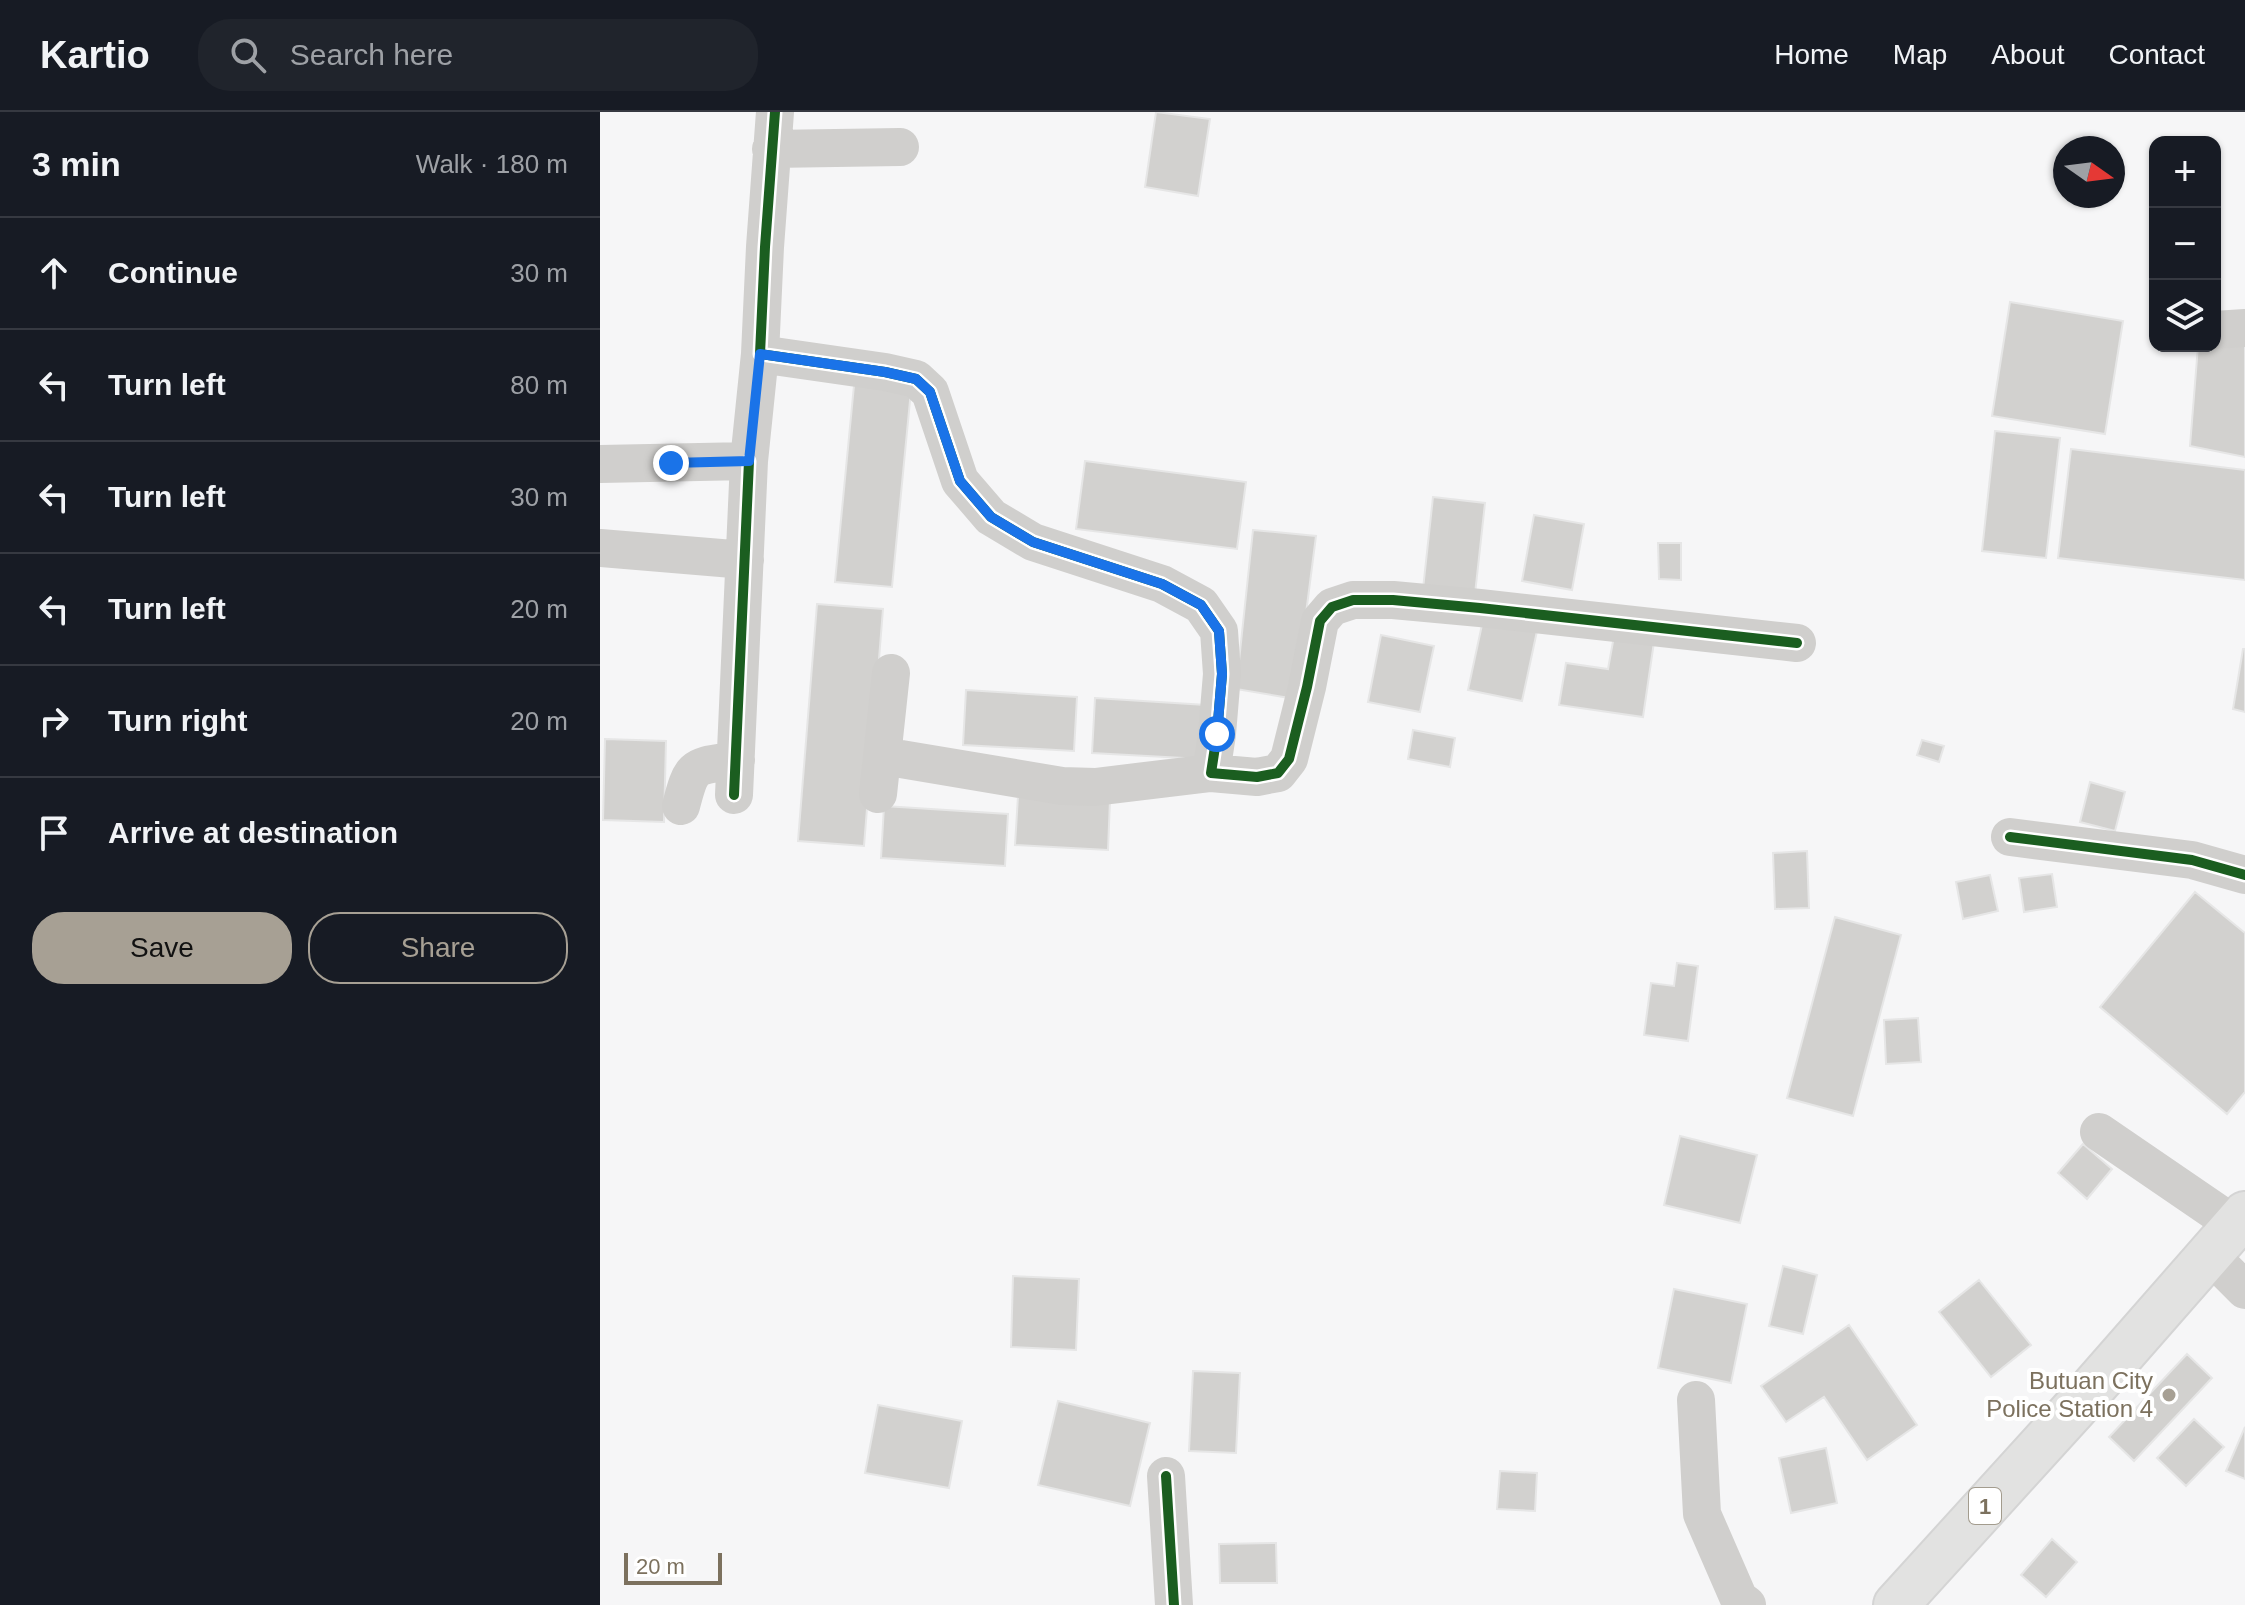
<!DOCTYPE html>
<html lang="en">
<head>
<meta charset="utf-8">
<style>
	:root { --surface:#171b24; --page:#20242c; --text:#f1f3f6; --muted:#9ea1a6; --line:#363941; --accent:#a7a094 }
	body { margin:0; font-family:Arial,sans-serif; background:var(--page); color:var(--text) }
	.controls { position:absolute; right:24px; top:24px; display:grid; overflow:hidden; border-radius:16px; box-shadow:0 2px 6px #0004 }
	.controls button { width:72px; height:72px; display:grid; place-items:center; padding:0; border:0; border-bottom:2px solid var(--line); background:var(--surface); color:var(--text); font:40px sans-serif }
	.compass { position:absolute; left:1453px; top:24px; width:72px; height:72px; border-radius:50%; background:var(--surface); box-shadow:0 2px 6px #0004; rotate:104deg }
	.scale { position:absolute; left:24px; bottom:20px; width:98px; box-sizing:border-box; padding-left:8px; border:4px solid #7c715e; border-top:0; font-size:22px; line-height:28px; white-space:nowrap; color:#7c715e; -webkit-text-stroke:6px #fff; paint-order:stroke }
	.stop { position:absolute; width:24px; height:24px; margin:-18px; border:6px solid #1a73e8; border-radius:50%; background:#fff }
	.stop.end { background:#1a73e8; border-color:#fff; box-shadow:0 2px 8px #0008 }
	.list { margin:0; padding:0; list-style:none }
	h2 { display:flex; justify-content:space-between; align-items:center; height:104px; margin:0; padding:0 32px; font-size:34px }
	h2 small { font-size:26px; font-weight:400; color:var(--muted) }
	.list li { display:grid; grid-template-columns:52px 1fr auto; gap:24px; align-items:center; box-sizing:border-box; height:112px; padding:0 32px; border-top:2px solid var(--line) }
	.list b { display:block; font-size:30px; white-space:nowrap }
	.list em { font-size:26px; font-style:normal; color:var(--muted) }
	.actions { display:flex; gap:16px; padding:24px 32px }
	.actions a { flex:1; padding:18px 0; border:2px solid var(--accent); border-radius:32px; text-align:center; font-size:28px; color:var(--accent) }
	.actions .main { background:var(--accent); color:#111 }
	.icon { flex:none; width:44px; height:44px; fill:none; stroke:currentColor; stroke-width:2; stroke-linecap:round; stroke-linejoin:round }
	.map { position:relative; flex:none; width:1645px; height:1493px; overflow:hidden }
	header { display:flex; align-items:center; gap:48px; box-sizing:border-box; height:112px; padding:0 40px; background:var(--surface); border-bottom:2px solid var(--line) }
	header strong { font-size:38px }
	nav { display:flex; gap:44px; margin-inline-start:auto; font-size:28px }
	.search { width:560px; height:72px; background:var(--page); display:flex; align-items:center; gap:20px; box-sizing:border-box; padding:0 28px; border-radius:32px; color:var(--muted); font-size:30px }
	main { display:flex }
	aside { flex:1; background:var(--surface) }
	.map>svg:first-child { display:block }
	.building { fill:#d2d1cf; stroke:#e6e6e6; stroke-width:2 }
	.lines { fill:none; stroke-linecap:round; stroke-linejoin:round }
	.highway-casing { stroke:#d4d4d4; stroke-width:48 }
	.minor { stroke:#d0cfcd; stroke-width:38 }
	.highway { stroke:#e2e2e1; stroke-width:44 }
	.cycleway-casing { stroke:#fff; stroke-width:15 }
	.cycleway { stroke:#1b5e20; stroke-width:10 }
	.route { stroke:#1a73e8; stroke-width:10 }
	.poi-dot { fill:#a7a094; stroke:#fff; stroke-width:3 }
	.labels { text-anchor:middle; stroke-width:8; stroke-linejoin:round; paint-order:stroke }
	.shield { fill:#fff; stroke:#a39c8e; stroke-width:2 }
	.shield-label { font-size:22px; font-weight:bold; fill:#7c715e }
	.poi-label { font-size:24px; fill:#7c715e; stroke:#fff; text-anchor:end }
</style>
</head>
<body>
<header>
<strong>Kartio</strong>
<div class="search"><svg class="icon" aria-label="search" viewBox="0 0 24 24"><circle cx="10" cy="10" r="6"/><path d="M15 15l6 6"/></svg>Search here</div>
<nav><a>Home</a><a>Map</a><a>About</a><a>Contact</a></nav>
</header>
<main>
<aside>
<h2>3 min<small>Walk · 180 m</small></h2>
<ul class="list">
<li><svg class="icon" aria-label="ahead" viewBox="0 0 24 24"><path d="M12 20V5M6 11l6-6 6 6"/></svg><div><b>Continue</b></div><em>30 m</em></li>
<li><svg class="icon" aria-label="left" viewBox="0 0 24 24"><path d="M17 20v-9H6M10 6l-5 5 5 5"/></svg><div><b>Turn left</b></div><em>80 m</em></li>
<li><svg class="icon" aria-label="left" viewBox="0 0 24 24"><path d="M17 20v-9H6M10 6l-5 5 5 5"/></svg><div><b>Turn left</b></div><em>30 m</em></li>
<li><svg class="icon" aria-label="left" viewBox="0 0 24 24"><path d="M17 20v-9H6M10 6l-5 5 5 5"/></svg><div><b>Turn left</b></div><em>20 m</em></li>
<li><svg class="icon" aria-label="right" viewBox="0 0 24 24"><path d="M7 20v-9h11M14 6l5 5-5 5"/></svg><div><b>Turn right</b></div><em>20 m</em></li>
<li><svg class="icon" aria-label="arrive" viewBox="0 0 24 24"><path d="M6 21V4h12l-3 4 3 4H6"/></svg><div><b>Arrive at destination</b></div></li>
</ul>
<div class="actions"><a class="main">Save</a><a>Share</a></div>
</aside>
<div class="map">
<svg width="1645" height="1493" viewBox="0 0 1645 1493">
	<rect width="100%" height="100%" fill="#f6f6f7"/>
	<path class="building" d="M556 0 610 7 598 84 545 75Z
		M1410 190 1523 209 1505 322 1392 304Z
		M1645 226V345L1590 334 1598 234H1615Z
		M255 263 312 268 292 475 235 470Z
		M1395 319 1460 326 1446 446 1382 439Z
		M1471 337 1645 358V468L1458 446Z
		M485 349 646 370 637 437 476 417Z
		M833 385 885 391 875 482 823 477Z
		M934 403 984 412 972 478 922 469Z
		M653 418 716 424 695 587 636 577Z
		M1058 431H1081V468L1059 467Z
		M217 492 283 497 264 734 198 729Z
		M883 508 937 519 922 589 868 578Z
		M781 523 834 534 820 600 768 590Z
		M1014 524 1054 530 1043 605 959 593 966 551 1008 557Z
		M1643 537H1645V600L1633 597Z
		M366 578 477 585 474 639 363 633Z
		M495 586 606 593 602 647 492 641Z
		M813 618 855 626 850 655 808 647Z
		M5 627 66 629 64 710 3 708Z
		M1322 628 1344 634 1339 650 1317 643Z
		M1490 670 1525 680 1515 719 1480 710Z
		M418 684 510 688 508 738 415 733Z
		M284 694 408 702 405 754 281 746Z
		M1207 739 1209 796 1175 797 1173 741Z
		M1452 762 1457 795 1424 800 1419 766Z
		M1390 763 1398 799 1363 807 1356 770Z
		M1595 780 1645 821V980L1627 1002 1500 895Z
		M1235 805 1301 823 1253 1004 1187 986Z
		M1077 851 1098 854 1088 929 1044 923 1051 871 1074 874Z
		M1318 906 1321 950 1286 952 1284 908Z
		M1080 1024 1157 1043 1140 1111 1064 1093Z
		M1483 1032 1512 1057 1487 1087 1458 1061Z
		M1183 1154 1217 1163 1203 1222 1169 1214Z
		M413 1164 479 1167 476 1238 411 1235Z
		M1379 1168 1431 1233 1391 1265 1339 1200Z
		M1074 1177 1147 1192 1131 1271 1058 1256Z
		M1249 1213 1317 1313 1267 1348 1224 1285 1186 1310 1161 1274Z
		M1587 1242 1612 1266 1534 1349 1509 1325Z
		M593 1259 640 1261 636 1341 589 1339Z
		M458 1289 550 1311 530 1394 438 1373Z
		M278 1293 362 1309 349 1376 265 1361Z
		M1594 1307 1624 1335 1586 1374 1557 1346Z
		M1645 1315V1367L1626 1359Z
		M1226 1336 1237 1391 1191 1401 1179 1346Z
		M900 1359 937 1361 935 1399 897 1397Z
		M1452 1427 1477 1450 1446 1485 1421 1463Z
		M676 1431 677 1471H620L619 1432Z"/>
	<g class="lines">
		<g class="highway-casing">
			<path id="highway" d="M1296 1493 1475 1296 1645 1102"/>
		</g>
		<path class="minor" d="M175 0 165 135 160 242 285 260 316 267 330 280 360 369 391 405 433 430 562 472 601 493 619 519 622 562 617 622 611 661 657 665 678 661 689 647 707 575 720 509 732 495 753 488H793L880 496 1197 531
			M171 37 300 35
			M1615 218 1645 216
			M0 352 149 349 160 242
			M0 436 145 448
			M283 644 462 674 495 675 611 661
			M278 682 291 561
			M134 683 149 349
			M81 694C92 651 93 655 136 648
			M1410 725 1592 748 1645 763
			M1499 1020 1635 1113
			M1609 1142 1645 1178
			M1096 1288 1102 1402 1139 1487 1147 1493
			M566 1364 574 1493"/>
		<use href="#highway" class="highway"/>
		<g class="cycleway-casing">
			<path id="cycleway" d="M175 0 165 135 160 242 285 260 316 267 330 280 360 369 391 405 433 430 562 472 601 493 619 519 622 562 617 622 611 661 657 665 678 661 689 647 707 575 720 509 732 495 753 488H793L880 496 1197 531
				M134 683 149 349
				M1410 725 1592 748 1645 763
				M566 1364 574 1493"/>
		</g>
		<use href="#cycleway" class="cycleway"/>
	</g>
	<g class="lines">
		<path class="route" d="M71 351 149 349 160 242 285 260 316 267 330 280 360 369 391 405 433 430 562 472 601 493 619 519 622 562 617 622"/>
	</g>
	<circle class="poi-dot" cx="1569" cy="1283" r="8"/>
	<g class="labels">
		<rect class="shield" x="1369" y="1376" width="32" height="36" rx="6"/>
		<g class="shield-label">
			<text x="1385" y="1402">1</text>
		</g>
		<g class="poi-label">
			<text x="1553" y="1277">Butuan City<tspan x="1553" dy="28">Police Station 4</tspan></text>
		</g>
	</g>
</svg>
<div class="controls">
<button>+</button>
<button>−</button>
<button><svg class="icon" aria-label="layers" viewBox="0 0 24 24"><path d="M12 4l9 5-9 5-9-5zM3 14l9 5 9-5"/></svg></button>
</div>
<svg class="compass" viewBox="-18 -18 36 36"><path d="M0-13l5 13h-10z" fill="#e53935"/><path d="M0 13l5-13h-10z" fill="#9ea1a6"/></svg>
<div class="scale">20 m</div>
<div class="stop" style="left:617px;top:622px"></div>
<div class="stop end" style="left:71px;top:351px"></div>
</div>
</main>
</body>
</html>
